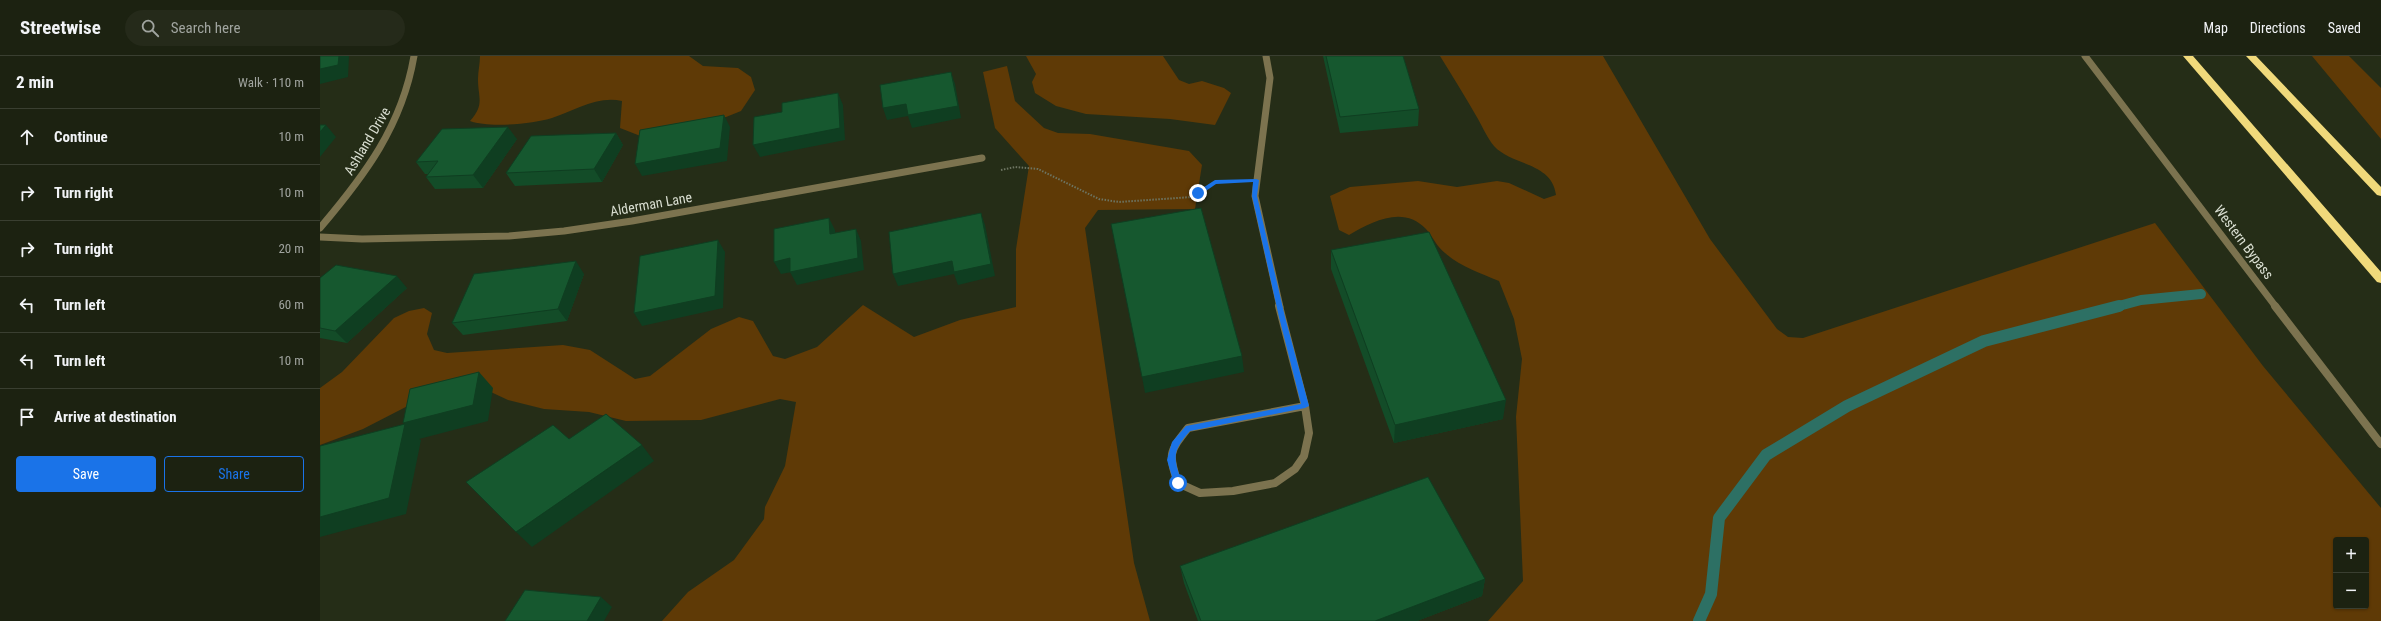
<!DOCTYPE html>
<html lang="en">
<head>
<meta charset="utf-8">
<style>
	:root { --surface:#1c2211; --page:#252a1a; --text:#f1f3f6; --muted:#a0a49f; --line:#3a3f31; --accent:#1a73e8 }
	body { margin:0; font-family:"Roboto Condensed",sans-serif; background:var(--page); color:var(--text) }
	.controls { position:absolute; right:12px; bottom:12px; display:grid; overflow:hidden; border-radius:4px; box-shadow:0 1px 3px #0004 }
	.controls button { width:36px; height:36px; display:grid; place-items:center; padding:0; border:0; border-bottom:1px solid var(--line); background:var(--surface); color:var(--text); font:20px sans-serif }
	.stop { position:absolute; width:12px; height:12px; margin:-9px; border:3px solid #1a73e8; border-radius:50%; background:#fff }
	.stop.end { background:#1a73e8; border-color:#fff; box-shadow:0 1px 4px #0008 }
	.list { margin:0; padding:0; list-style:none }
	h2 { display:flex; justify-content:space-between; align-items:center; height:52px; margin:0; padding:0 16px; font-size:17px }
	h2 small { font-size:13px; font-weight:400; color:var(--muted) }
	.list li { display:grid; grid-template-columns:26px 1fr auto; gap:12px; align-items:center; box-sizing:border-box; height:56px; padding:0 16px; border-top:1px solid var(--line) }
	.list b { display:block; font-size:15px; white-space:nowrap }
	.list em { font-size:13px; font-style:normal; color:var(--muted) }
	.actions { display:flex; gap:8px; padding:12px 16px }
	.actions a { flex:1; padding:9px 0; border:1px solid var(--accent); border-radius:4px; text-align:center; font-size:14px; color:var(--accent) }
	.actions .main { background:var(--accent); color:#fff }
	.icon { flex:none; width:22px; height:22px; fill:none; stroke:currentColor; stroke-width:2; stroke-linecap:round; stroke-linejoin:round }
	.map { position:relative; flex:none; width:2061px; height:565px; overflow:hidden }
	header { display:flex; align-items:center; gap:24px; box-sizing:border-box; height:56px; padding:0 20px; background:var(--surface); border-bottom:1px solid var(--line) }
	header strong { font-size:19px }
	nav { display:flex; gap:22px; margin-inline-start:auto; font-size:14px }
	.search { width:280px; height:36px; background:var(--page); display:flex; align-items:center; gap:10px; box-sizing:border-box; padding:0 14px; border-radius:22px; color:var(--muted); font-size:15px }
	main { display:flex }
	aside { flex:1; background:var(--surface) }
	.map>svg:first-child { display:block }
	.green { fill:#5f3a06; fill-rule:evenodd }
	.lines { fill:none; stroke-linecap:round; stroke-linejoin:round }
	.stream-far1 { stroke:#2d7064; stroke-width:10 }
	.stream { stroke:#2d7064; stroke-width:12 }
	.path { stroke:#6d7461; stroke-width:2; stroke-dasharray:1.5 1.5; stroke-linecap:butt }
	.service-far1 { stroke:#7c734f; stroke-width:7 }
	.service { stroke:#7c734f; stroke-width:8 }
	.minor { stroke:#7c734f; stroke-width:7 }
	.tertiary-far1 { stroke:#7c734f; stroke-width:7 }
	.tertiary { stroke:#7c734f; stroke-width:8 }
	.motorway { fill:#f0d97b; fill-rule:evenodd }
	.wall { fill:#134c28 }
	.shaded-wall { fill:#0f3e21 }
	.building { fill:#16582f; stroke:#0f3e21 }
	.route { fill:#1a73e8 }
	.labels { text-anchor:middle; stroke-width:4; stroke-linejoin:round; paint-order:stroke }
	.street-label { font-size:14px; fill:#d9ded1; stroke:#252d17 }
</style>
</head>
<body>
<header>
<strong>Streetwise</strong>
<div class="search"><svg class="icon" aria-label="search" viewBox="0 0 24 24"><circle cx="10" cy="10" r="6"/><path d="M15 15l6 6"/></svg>Search here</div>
<nav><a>Map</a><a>Directions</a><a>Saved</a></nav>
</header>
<main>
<aside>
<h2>2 min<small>Walk · 110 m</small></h2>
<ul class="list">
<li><svg class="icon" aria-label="ahead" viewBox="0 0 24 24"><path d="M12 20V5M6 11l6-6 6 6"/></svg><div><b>Continue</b></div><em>10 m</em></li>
<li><svg class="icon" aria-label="right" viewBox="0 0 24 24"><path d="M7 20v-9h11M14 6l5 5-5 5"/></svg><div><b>Turn right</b></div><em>10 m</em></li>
<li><svg class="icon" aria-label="right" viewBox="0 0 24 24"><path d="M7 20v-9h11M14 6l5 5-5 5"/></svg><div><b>Turn right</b></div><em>20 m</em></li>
<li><svg class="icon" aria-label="left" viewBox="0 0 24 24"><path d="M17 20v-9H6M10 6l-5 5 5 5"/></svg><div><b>Turn left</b></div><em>60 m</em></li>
<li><svg class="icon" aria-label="left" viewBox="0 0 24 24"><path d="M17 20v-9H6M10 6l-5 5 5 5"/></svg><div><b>Turn left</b></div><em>10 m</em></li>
<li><svg class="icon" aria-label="arrive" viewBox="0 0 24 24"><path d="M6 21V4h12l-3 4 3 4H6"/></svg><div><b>Arrive at destination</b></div></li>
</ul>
<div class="actions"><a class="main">Save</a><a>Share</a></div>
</aside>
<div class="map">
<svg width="2061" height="565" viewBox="0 0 2061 565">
	<rect width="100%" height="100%" fill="#252d17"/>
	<path class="green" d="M160 0H369L383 10 418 12 431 21 435 34 421 55 406 61 323 81 300 72 302 45C278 39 253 55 232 62 212 68 169 72 150 65 165 48 158 42 158 23 158 15 160 8 160 0Z
		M706 0H843L859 24 869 28 882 25 904 32 911 37 895 69 850 63 766 58 736 50 715 37 712 26 716 18Z
		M1120 0H1283L1390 183 1457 273 1468 281 1483 282 1835 167 1943 310 2061 452V565H1168L1203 525 1196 361 1202 303 1194 263 1179 225C1160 217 1141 211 1125 197 1117 191 1113 181 1106 173 1084 149 1052 165 1029 179L1019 174 1010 140 1030 131 1098 125 1137 131 1177 125 1189 127 1224 143 1236 139C1232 106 1192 110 1174 90 1168 83 1163 72 1158 63 1146 42 1133 21 1120 0ZM2016 484H2046V550H2016Z
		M1992 0H2029L2061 32V83Z
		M687 10 695 45 724 72 738 77 770 78 869 95 882 109 875 153 778 154 765 172 814 507 830 565H342L368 536 414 504 444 463 445 451 465 410 476 346 460 343 381 364 306 365 269 356 224 353 188 344 158 330 143 331 111 338 43 373 0 389V332L22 316 74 262 89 255 104 252 112 257 107 278 114 294 127 297 243 289 270 294 315 323 330 320 391 273 419 261 433 265 453 300 465 303 497 291 543 249 594 281 640 264 696 251V193L709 110 675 72 663 16Z"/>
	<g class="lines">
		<path class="stream-far1" d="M1795 251 1821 244 1881 238"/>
		<path class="stream" d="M1379 565 1391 538 1399 462 1446 399 1527 350 1664 285 1799 250"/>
		<path class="path" d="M681 114 695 111 718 113 779 143 799 146 872 141 895 126 914 125"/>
		<path class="service-far1" d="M946 0 950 22 935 140 960 251"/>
		<path class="service" d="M959 250 985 350
			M985 350 989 377 984 400 975 413 955 427 913 435 880 437 858 427C848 398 849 396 868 372Z"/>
		<path class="minor" d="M0 172C45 119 82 70 94 0
			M0 181 42 183 189 180 244 175 312 165 662 102"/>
		<path class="tertiary-far1" d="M1765 0 1956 251"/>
		<path class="tertiary" d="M1955 250 2061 388"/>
		<path class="motorway" d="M1863 0H1873L2061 216V227L2057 226Z
			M1926 0H1936L2061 131V140L2057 139Z"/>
	</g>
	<path class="wall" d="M1003 0H1083L1099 53 1098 70 1020 77Z
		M296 77 303 89 282 126 195 130 186 117Z
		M197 83 163 132 115 133 106 121 108 118H105L96 106Z
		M1011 194 1183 363 1074 387 1011 213Z
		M264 218 247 265 143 279 132 267Z
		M0 222 87 232 27 287 0 282Z
		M860 510 1165 523 1162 540 1097 565H878L864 527Z"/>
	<path class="shaded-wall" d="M19 0H29L28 21 0 28V13Z
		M631 16 635 28 641 62 592 72 588 60 567 64 563 52 586 48Z
		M518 37 523 49 525 84 440 101 433 89Z
		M404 59 410 71 407 105 322 120 315 108Z
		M6 69 16 81 0 101V76Z
		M188 71 197 83 163 132 153 119Z
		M296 77 303 89 282 126 274 113Z
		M661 157 665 169 675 220 638 229 634 218 578 230 573 218 632 205Z
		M509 162 515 174 516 191 510 178Z
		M536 173 541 185 544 214 477 229 470 216Z
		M398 184 405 196 403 252 322 270 314 257Z
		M470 202 477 215 461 218 454 206Z
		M256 205 264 218 247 265 238 253Z
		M77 220 87 232 27 287 15 275Z
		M922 300 924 316 825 337 822 321Z
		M159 316 173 332 168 365 99 383 101 384 86 458 0 481V461L85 368 83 367Z
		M1186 344 1183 363 1074 387 1075 369Z
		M322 389 334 405 212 491 196 476Z
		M1165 523 1162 540 1097 565H1055Z
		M281 541 292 551 284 565H267Z"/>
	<path class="building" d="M0 0H19L18 9 0 13Z
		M1006 0H1083L1099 53 1020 61Z
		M631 16 638 50 588 59 586 48 563 52 560 29Z
		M518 37 520 72 433 89 434 61 462 56V47Z
		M404 59 400 92 315 108 320 74Z
		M0 69H6L0 76Z
		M188 71 153 119 106 121 118 105 96 106 122 73Z
		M296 77 274 113 186 117 211 80Z
		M881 152 922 300 822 321 791 168Z
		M661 157 671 208 634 216 632 205 573 218 569 176Z
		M509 162 510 178 536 173 538 202 470 216V202L454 206V173Z
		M1109 176 1186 344 1075 369 1011 194Z
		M398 184 395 240 314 257 320 200Z
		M256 205 238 253 132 267 154 218Z
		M16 209 77 220 15 275 0 272V222Z
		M159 316 153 349 83 367 90 333Z
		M286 358 322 389 196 476 146 426 233 369 249 383Z
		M85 368 69 442 0 461V390Z
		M1108 421 1165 523 1055 565H881L860 510Z
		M205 534 281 541 267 565H185Z"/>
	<path class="route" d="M936 123 939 124 937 140 965 261 989 350 985 352 870 375C852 395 853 401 862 427L858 430 854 427 847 404 852 386 866 370 981 348 959 261 932 140 933 126 896 128 880 139 875 137 895 124Z"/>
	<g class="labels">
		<g class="street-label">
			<text transform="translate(47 85) rotate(-59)" y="5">Ashland Drive</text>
			<text transform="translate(331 148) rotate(-10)" y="5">Alderman Lane</text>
			<text transform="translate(1924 186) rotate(53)" y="5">Western Bypass</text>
		</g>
	</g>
</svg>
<div class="controls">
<button>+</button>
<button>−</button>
</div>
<div class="stop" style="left:858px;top:427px"></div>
<div class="stop end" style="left:878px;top:137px"></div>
</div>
</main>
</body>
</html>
